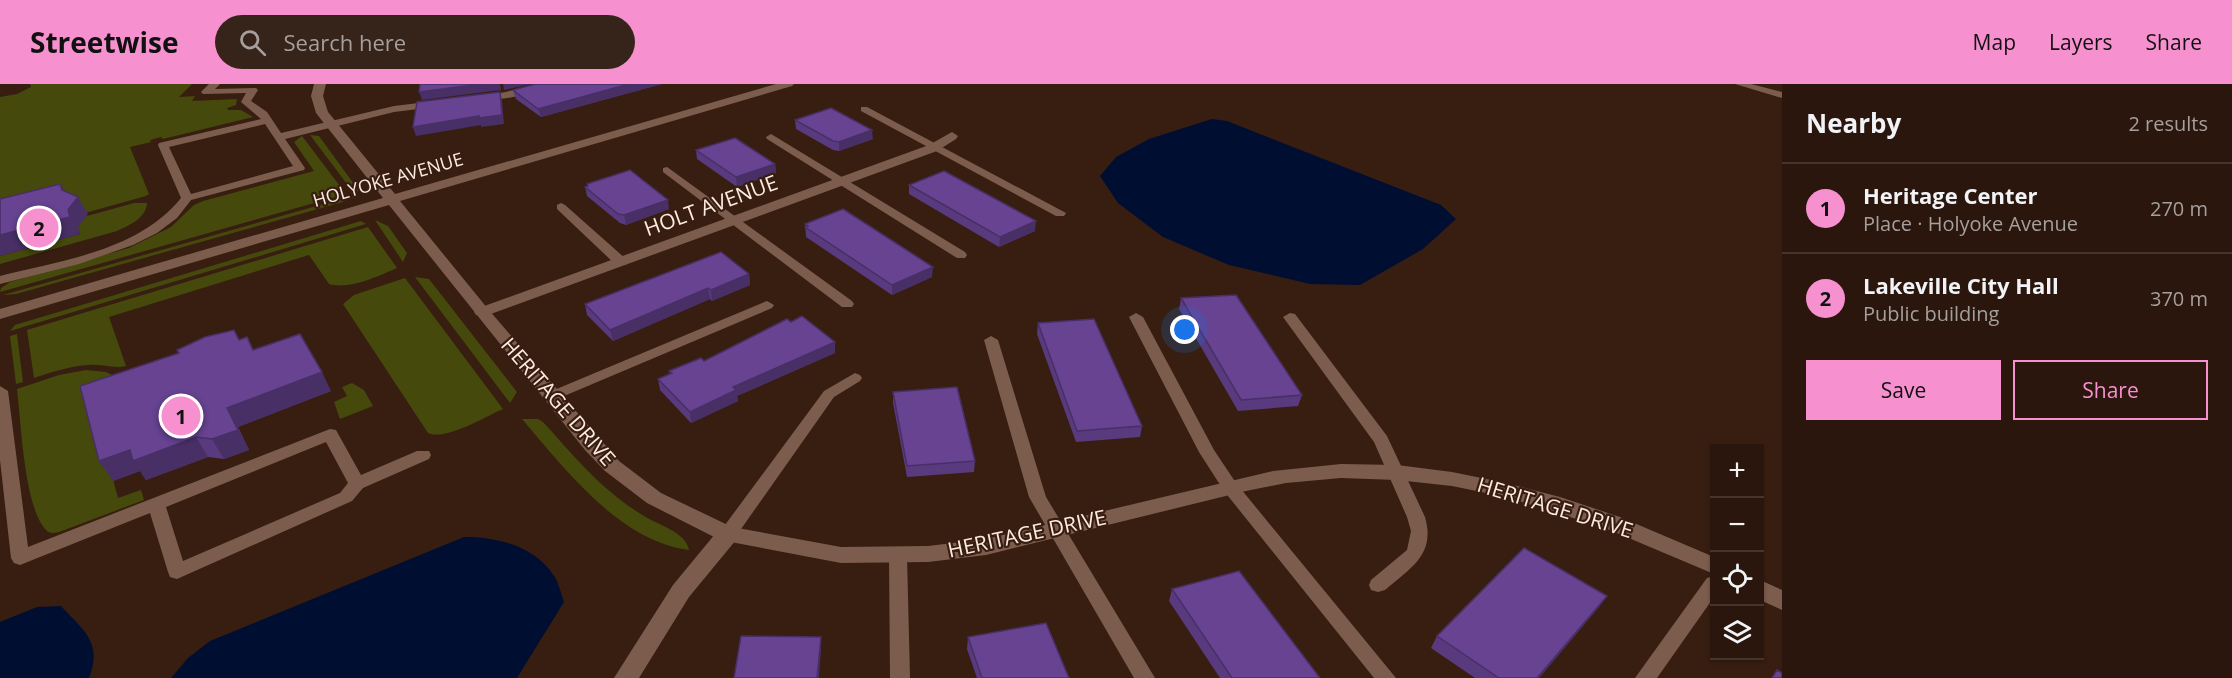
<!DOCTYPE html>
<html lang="en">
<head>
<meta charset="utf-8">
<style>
	:root { --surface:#2a160c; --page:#36231a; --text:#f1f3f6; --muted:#a59f9d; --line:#46352d; --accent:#f690cf }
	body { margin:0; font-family:"Open Sans",sans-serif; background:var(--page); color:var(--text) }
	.controls { position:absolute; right:18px; bottom:18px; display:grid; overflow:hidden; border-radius:0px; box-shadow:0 2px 4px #0004 }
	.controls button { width:54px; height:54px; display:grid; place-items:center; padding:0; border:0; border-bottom:2px solid var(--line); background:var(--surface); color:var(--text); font:30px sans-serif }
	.you { position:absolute; left:1185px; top:246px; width:21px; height:21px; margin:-15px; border:4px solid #fff; border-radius:50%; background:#1a73e8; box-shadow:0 0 0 9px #1a73e833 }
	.badge { display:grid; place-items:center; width:39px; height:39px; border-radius:50%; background:var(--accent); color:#111; font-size:20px; font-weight:700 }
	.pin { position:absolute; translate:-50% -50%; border:3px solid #fff; box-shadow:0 2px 6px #0006 }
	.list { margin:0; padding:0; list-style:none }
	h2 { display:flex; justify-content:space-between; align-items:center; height:78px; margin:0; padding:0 24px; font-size:26px }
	h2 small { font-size:20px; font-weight:400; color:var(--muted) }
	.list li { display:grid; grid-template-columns:39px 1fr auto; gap:18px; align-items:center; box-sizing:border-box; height:90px; padding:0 24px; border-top:2px solid var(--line) }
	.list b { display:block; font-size:22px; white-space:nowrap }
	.list p { margin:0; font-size:20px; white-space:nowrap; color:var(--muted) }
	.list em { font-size:20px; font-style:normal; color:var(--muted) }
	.actions { display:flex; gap:12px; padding:18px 24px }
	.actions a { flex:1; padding:14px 0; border:2px solid var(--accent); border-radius:0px; text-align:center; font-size:21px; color:var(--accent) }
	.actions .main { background:var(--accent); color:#111 }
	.icon { flex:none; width:33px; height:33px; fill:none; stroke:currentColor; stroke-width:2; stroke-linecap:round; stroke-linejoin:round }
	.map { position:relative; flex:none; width:1782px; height:594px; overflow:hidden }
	header { display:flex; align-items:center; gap:36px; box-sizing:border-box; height:84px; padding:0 30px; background:var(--accent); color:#111 }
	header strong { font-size:28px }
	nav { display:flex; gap:33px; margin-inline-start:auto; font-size:21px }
	.search { width:420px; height:54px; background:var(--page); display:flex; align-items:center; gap:15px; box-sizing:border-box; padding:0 21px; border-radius:33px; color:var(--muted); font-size:22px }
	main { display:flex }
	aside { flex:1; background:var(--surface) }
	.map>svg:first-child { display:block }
	.green { fill:#45490c }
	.water { fill:#000e31 }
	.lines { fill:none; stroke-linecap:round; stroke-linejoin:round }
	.service { fill:#7c5d4d; fill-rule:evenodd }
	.minor { fill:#7c5d4d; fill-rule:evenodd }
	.tertiary { fill:#7c5d4d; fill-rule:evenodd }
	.wall { fill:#593a7e }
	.shaded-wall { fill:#482f66 }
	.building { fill:#674392; stroke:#482f66; stroke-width:1.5 }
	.labels { text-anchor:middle; stroke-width:4.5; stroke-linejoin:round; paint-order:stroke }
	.far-street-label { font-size:18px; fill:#fdeae1; stroke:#381e10 }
	.street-label { font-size:21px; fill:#fdeae1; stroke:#381e10 }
</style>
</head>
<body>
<header>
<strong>Streetwise</strong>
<div class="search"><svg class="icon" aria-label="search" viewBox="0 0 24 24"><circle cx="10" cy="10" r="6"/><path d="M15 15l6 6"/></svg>Search here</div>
<nav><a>Map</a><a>Layers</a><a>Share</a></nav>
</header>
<main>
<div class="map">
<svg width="1782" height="594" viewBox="0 0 1782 594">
	<rect width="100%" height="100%" fill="#381e10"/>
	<path class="green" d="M30 0H192L179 13 195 12 192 17 237 15 236 21 227 24 228 26H241L253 33 163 55 161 53 150 56 151 58 130 63 149 110 146 112 85 129 0 135V13L17 10 31 3Z
		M310 51 319 52 359 107 353 108Z
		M302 52 346 110 0 208 1 204 10 198 129 164 171 143 194 121 203 117 314 87 294 58Z
		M348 113H354L343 118 16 210 3 211Z
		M134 119H147C146 134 130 141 117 147L0 180V172L80 150 76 137 87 132Z
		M375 136 388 142 407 169 403 178Z
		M361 137 366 140 10 247 15 241Z
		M368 143 397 184C379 192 349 206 329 200L309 171 109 233 126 282C115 285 102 280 89 281 70 282 52 288 34 294L27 246Z
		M415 193 429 195 517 308 510 319Z
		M405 194 503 325C484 333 446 357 428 349L343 220 354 211Z
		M17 250 23 298 16 300 10 252Z
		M86 286 106 288 116 293 93 321 118 414 141 406 144 416 59 448C54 449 50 450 46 446 24 423 21 338 17 305L59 291Z
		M352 299 364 306 373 322 340 335 334 318 347 312 342 303Z
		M522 335H538L543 338C577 375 600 405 644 432 658 441 686 448 689 466 619 457 565 385 522 335Z"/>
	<path class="water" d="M1212 35 1227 37 1441 121 1456 135 1423 165 1360 201 1310 200 1229 181 1163 153 1118 119 1100 92 1116 73 1149 55Z
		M464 453C497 453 535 462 554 492 559 499 561 510 564 518L517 594H171L188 574 210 557Z
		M61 522C83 546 103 558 89 594H0V538L37 523Z"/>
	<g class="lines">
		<path class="service" d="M209 0H220L215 5 256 4 258 6 251 17 267 28 281 49 394 22 435 17 440 20 435 23 394 28 285 55 305 84 304 86 191 116 177 134 157 149 133 161 79 180 0 200V192C63 176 138 167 181 114L158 61 159 59 261 35 241 18 246 9 203 10 201 8ZM265 40 293 82 191 110 169 63Z
			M542 0H558C547 7 487 21 477 14Z
			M1735 0H1751L1782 8V14Z
			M861 23H867L1066 129 1064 132H1056L861 27Z
			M771 50 965 168 967 171 965 174H957L767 55 766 53Z
			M667 83 852 217 854 220 852 223H842L663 88V84Z
			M561 119 565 121 626 175 627 178 626 181H616L557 125V121Z
			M767 217 774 221 772 224 557 315H547L544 312 547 309Z
			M1136 229 1143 233 1214 366 1236 399 1396 594H1374L1224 407 1199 368 1129 233Z
			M1290 229 1295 230 1387 352 1425 433C1436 471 1410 484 1385 506L1378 508 1371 506 1369 501 1371 496 1407 466 1411 447 1407 433 1374 358 1283 233Z
			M991 252 998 256 1046 413 1155 594H1134L1029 413 984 256Z
			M855 289 860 291 862 294 860 297 834 313 734 455 728 457 722 455 719 450 722 445 824 307Z
			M0 302 8 307 28 463 330 345 336 346 361 391 417 367H429L431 371 429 375 363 404 352 417 177 495 170 493 168 488 150 429 20 481 14 479 11 474 0 376ZM326 358 348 399 340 409 183 477 166 423Z
			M898 465 904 467 907 472 910 594H890L889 472 892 467Z
			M1714 492V513L1657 594H1635L1707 494Z"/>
		<path class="minor" d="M952 48 958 52 956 55 937 67 488 231H476L474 228 476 225 929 61Z
			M728 442 736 444 739 450 736 456 689 513 639 594H614L673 501 720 444Z"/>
		<path class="tertiary" d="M314 0H326L323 12 328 28 395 110 776 0H794L792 2 400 117 488 225 619 377 661 409 732 443 841 463 928 462 986 455 1273 387 1341 380 1397 381 1452 388 1506 399 1560 413 1620 433 1714 473V490L1605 444 1506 413 1452 402 1397 396 1341 394 1286 399 1246 407 986 471 928 478 841 479 720 456 647 419 605 387 585 366 389 121 0 235V225L383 114 316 29 311 12Z
			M1760 496 1782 506V526L1760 516Z"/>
	</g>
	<path class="wall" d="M535 0H662L541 33 516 15 513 6Z
		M795 36 873 55 839 67 833 66 796 45Z
		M696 66 775 80 776 89 737 103 697 75Z
		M587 100 669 125 626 141 620 139 587 112 585 103 587 102Z
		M909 101 1035 147 999 163 909 110Z
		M805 140 932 193 892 211 806 153Z
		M749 190 750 201 712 217 710 215 613 257 587 231 585 220Z
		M1181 214 1302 311 1298 322 1238 327 1179 225Z
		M1038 239 1142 342 1140 353 1076 358 1037 250Z
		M239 256 253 266 331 307 238 343 249 366 224 375 208 373 146 396 140 387 113 397Z
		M835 269 737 312 738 317 691 339 660 306 658 295 670 290 669 287 704 277Z
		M893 308 975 377 974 388 907 393 893 319Z
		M1172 505 1320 594H1220L1169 517Z
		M1607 512 1599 523 1539 594H1475L1431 564 1437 552Z
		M968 553 1069 594H977L967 565Z"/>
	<path class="shaded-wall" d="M481 0H500L501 6 422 16 419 8Z
		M503 0H531L504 6Z
		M629 0H662L541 33 538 25Z
		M500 8 502 17 504 40 481 43V41L416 52 413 43 479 32Z
		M872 46 873 55 839 67V58Z
		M775 80 776 89 737 103 736 93Z
		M60 100 71 117 78 113 88 130 78 143 80 150 0 172V151L62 106Z
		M668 116 669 125 626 141 624 131Z
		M1036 137 1035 147 999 163 1000 153Z
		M933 183 932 193 892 211V201Z
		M749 190 750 201 712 217 711 206Z
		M708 204 710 215 613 257 610 246Z
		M835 258V269L737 312 738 317 691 339 690 328 733 303Z
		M322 288 331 307 238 343 249 366 224 375 212 355 227 324Z
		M196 353 208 373 146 396 140 387 113 397 99 377 130 366Z
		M1607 512 1599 523 1539 594H1537Z
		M821 553V564L819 594H817Z"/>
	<path class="building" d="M420 0H481L419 8Z
		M535 0H629L538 25 513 6Z
		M500 8 502 31 479 34V32L413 43 417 18Z
		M831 24 872 46 839 58 833 57 795 36Z
		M735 54 775 80 736 93 696 66Z
		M630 86 668 116 624 131 618 130 585 103 588 102 587 100Z
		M944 87 1036 137 1000 153 909 101Z
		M60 100 62 106 78 113 68 126 70 133 0 151V115Z
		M843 125 933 183 892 201 805 143 808 142 805 140Z
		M721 168 749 190 711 206 708 204 610 246 585 220Z
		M1236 211 1302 311 1241 316 1181 214Z
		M802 232 835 258 733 303 736 306 690 328 658 295 672 289 669 287 701 274 704 277 787 235 791 238Z
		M1094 235 1142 342 1077 347 1038 239Z
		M234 246 239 256 247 253 253 266 300 250 322 288 227 324 238 346 212 355 196 353 133 377 130 366 99 377 80 302 179 269 177 266 205 253Z
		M957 303 975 377 907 382 893 308Z
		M1524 464 1607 512 1537 594H1499L1437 552Z
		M1239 487 1320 594H1232L1172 505Z
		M1046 539 1069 594H982L968 553Z
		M741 552 821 553 817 594H734Z
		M1777 586 1782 589V594H1772Z"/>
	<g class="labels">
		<g class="far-street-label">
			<text transform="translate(388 96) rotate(-16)" y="6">HOLYOKE AVENUE</text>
		</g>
		<g class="street-label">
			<text transform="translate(711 122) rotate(-20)" y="7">HOLT AVENUE</text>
			<text transform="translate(558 318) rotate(49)" y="7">HERITAGE DRIVE</text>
			<text transform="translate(1555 424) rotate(17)" y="7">HERITAGE DRIVE</text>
			<text transform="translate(1027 450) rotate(-12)" y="7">HERITAGE DRIVE</text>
		</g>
	</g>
</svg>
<div class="controls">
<button>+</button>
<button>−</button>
<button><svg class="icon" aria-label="locate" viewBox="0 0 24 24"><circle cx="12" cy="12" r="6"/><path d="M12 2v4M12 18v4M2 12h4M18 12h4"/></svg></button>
<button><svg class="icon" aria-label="layers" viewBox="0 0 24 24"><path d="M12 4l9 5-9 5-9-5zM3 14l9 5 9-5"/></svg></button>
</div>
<div class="you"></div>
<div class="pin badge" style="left:181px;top:332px">1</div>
<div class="pin badge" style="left:39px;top:144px">2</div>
</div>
<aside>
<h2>Nearby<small>2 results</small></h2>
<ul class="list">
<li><span class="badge">1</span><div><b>Heritage Center</b><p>Place · Holyoke Avenue</p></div><em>270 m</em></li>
<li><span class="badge">2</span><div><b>Lakeville City Hall</b><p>Public building</p></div><em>370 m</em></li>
</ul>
<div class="actions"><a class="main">Save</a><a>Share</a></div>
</aside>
</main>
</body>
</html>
